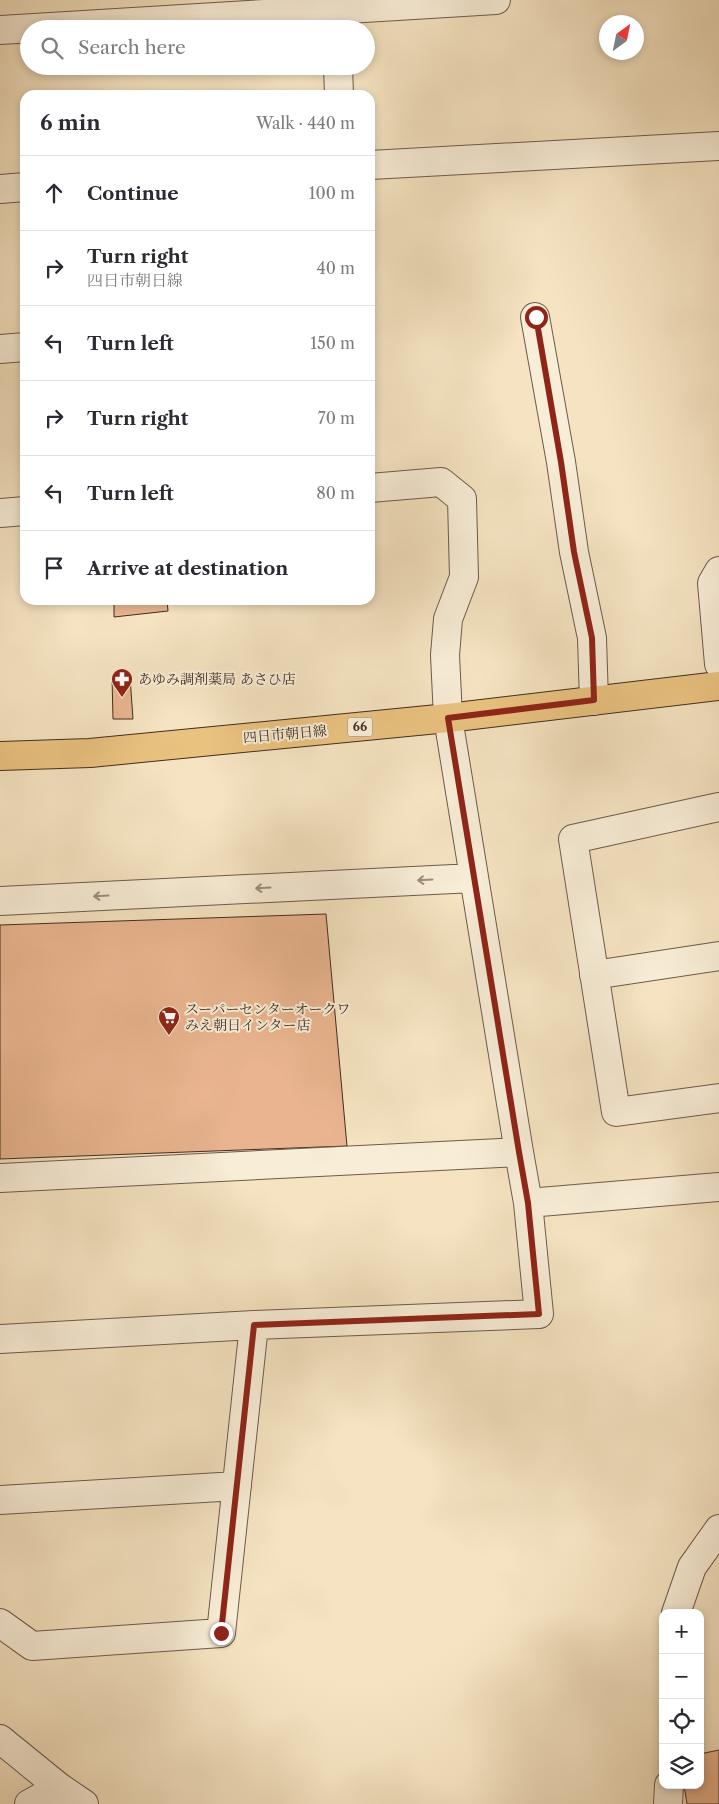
<!DOCTYPE html>
<html lang="en">
<head>
<meta charset="utf-8">
<style>
	:root { --surface:#fff; --page:#f2f2f3; --text:#2b2b33; --muted:#7c7c81; --line:#e1e1e2 }
	body { margin:0; font-family:"Libre Caslon Text","Noto Serif JP",serif; background:var(--page); color:var(--text) }
	.controls { position:absolute; right:15px; bottom:15px; display:grid; overflow:hidden; border-radius:10px; box-shadow:0 2px 8px #0003 }
	.controls button { width:45px; height:45px; display:grid; place-items:center; padding:0; border:0; border-bottom:1px solid var(--line); background:var(--surface); color:var(--text); font:25px sans-serif }
	.compass { position:absolute; left:599px; top:15px; width:45px; height:45px; border-radius:50%; background:var(--surface); box-shadow:0 2px 8px #0003; rotate:33deg }
	.stop { position:absolute; width:15px; height:15px; margin:-11px; border:4px solid #8f2418; border-radius:50%; background:#fff }
	.stop.end { background:#8f2418; border-color:#fff; box-shadow:0 1px 5px #0008 }
	.list { margin:0; padding:0; list-style:none }
	h2 { display:flex; justify-content:space-between; align-items:center; height:65px; margin:0; padding:0 20px; font-size:21px }
	h2 small { font-size:16px; font-weight:400; color:var(--muted) }
	.list li { display:grid; grid-template-columns:32px 1fr auto; gap:15px; align-items:center; box-sizing:border-box; height:75px; padding:0 20px; border-top:1px solid var(--line) }
	.list b { display:block; font-size:19px; white-space:nowrap }
	.list p { margin:0; font-size:16px; white-space:nowrap; color:var(--muted) }
	.list em { font-size:16px; font-style:normal; color:var(--muted) }
	.icon { flex:none; width:28px; height:28px; fill:none; stroke:currentColor; stroke-width:2; stroke-linecap:round; stroke-linejoin:round }
	.map { position:relative; flex:none; width:719px; height:1804px; overflow:hidden }
	.search { position:absolute; background:var(--surface); box-shadow:0 2px 8px #0003; left:20px; top:20px; width:355px; height:55px; display:flex; align-items:center; gap:12px; box-sizing:border-box; padding:0 18px; border-radius:28px; color:var(--muted); font-size:19px }
	.panel { position:absolute; background:var(--surface); box-shadow:0 2px 8px #0003; left:20px; top:90px; width:355px; height:515px; border-radius:15px }
	.map>svg:first-child { display:block }
	.building { fill:#e9b48f; stroke:#412d22 }
	.lines { fill:none; stroke-linecap:round; stroke-linejoin:round }
	.minor-casing { stroke:#6e5a4a; stroke-width:30 }
	.major-casing { stroke:#412d22; stroke-width:30 }
	.minor { stroke:#f8edd7; stroke-width:28 }
	.major { stroke:#eac280; stroke-width:28 }
	.oneway { stroke:#9c8d7c }
	.route { stroke:#8f2418; stroke-width:6 }
	.labels { text-anchor:middle; stroke-width:4; stroke-linejoin:round; paint-order:stroke }
	.shield { fill:#f8edd7; stroke:#786758; stroke-width:1 }
	.shield-label { font-size:12px; font-weight:bold; fill:#412d22 }
	.poi-label { font-size:14px; fill:#412d22; stroke:#f8edd7; text-anchor:start }
	.street-label { font-size:14px; fill:#412d22; stroke:#f8edd7 }
</style>
</head>
<body>
<div class="map">
<svg width="719" height="1804" viewBox="0 0 719 1804">
	<rect width="100%" height="100%" fill="#f5e3c1"/>
	<filter id="stains"><feTurbulence type="fractalNoise" baseFrequency=".004" numOctaves="4"/><feColorMatrix values="0 0 0 0 .2 0 0 0 0 .09 0 0 0 0 .02 0 0 0 .5 -.17"/></filter>
	<radialGradient id="worn" r=".72"><stop offset=".6" stop-color="#630" stop-opacity="0"/><stop offset="1" stop-color="#630" stop-opacity=".3"/></radialGradient>
	<path class="building" d="M114 600H167L168 611 114 617Z
		M112 677H130L133 719H113Z
		M326 914 347 1146 0 1159V925Z
		M719 1750V1804H687L684 1785H700V1754Z"/>
	<g class="lines">
		<g class="minor-casing">
			<path id="minor" d="M0 30 496 0
				M338 66 339 95
				M370 165 719 146
				M0 189 25 187
				M535 317 561 462 574 552 592 638 594 701
				M0 349 25 347
				M0 513 25 511
				M719 571 712 583 719 664
				M719 807 573 839 616 1112 719 1098
				M0 901 474 878
				M594 975 719 956
				M0 1178 519 1152
				M528 1203 719 1187
				M0 1339 254 1325 539 1314 528 1203 519 1152 448 718 445 655 448 619 464 577 462 499 441 482 370 488
				M0 1500 237 1486
				M676 1613 692 1567 719 1529
				M0 1623 32 1646 221 1633 254 1325
				M0 1739 59 1787 84 1804
				M29 1804 59 1787
				M668 1804 669 1785"/>
		</g>
		<g class="major-casing">
			<path id="major" d="M0 756 90 753 448 718 719 686"/>
		</g>
		<use href="#minor" class="minor"/>
		<use href="#major" class="major"/>
	</g>
	<defs><path id="oneway-shaft" d="M-6 0H5M1.5-3L5.5 0L1.5 3" fill="none" stroke-width="1.6" stroke-linecap="round" stroke-linejoin="round" transform="scale(1.25)"/></defs>
	<g class="oneway">
		<use href="#oneway-shaft" transform="translate(425 880) rotate(177)"/>
		<use href="#oneway-shaft" transform="translate(263 888) rotate(177)"/>
		<use href="#oneway-shaft" transform="translate(101 896) rotate(177)"/>
	</g>
	<g class="lines">
		<path class="route" d="M221 1633 254 1325 539 1314 528 1203 519 1152 448 718 594 700 592 638 574 552 561 462 536 317"/>
	</g>
	<defs>
		<g id="pharmacy-pin" transform="scale(1.125)"><path d="M0 17L-7.5 6A9.5 9.5 0 1 1 7.5 6Z" fill="#8f2418" stroke="#f8edd7"/><path d="M-2-6h4v4h4v4h-4v4h-4v-4h-4v-4h4Z" fill="#fff"/></g>
		<g id="supermarket-pin" transform="scale(1.125)"><path d="M0 17L-7.5 6A9.5 9.5 0 1 1 7.5 6Z" fill="#8f2418" stroke="#f8edd7"/><path d="M-6-5.5h2.5l.6 2H6L4.5 2H-2.5L-4.4-4H-6ZM-1.5 3.2a1.3 1.3 0 1 0 .1 0ZM3 3.2a1.3 1.3 0 1 0 .1 0Z" fill="#fff"/></g>
	</defs>
	<g fill-rule="evenodd">
		<use href="#pharmacy-pin" x="122" y="679"/>
		<use href="#supermarket-pin" x="169" y="1017"/>
	</g>
	<g class="labels">
		<rect class="shield" x="347.5" y="717.5" width="25" height="19" rx="4"/>
		<g class="shield-label">
			<text x="360" y="731">66</text>
		</g>
		<g class="poi-label">
			<text x="138" y="684">あゆみ調剤薬局 あさひ店</text>
			<text x="185" y="1014">スーパーセンターオークワ<tspan x="185" dy="16">みえ朝日インター店</tspan></text>
		</g>
		<g class="street-label">
			<text transform="translate(285 734) rotate(-5)" y="5">四日市朝日線</text>
		</g>
	</g>
	<rect width="100%" height="100%" filter="url(#stains)"/>
	<rect width="100%" height="100%" fill="url(#worn)"/>
</svg>
<div class="controls">
<button>+</button>
<button>−</button>
<button><svg class="icon" aria-label="locate" viewBox="0 0 24 24"><circle cx="12" cy="12" r="6"/><path d="M12 2v4M12 18v4M2 12h4M18 12h4"/></svg></button>
<button><svg class="icon" aria-label="layers" viewBox="0 0 24 24"><path d="M12 4l9 5-9 5-9-5zM3 14l9 5 9-5"/></svg></button>
</div>
<svg class="compass" viewBox="-18 -18 36 36"><path d="M0-13l5 13h-10z" fill="#e53935"/><path d="M0 13l5-13h-10z" fill="#7c7c81"/></svg>
<div class="stop" style="left:536px;top:317px"></div>
<div class="stop end" style="left:221px;top:1633px"></div>
<div class="search"><svg class="icon" aria-label="search" viewBox="0 0 24 24"><circle cx="10" cy="10" r="6"/><path d="M15 15l6 6"/></svg>Search here</div>
<section class="panel">
<h2>6 min<small>Walk · 440 m</small></h2>
<ul class="list">
<li><svg class="icon" aria-label="ahead" viewBox="0 0 24 24"><path d="M12 20V5M6 11l6-6 6 6"/></svg><div><b>Continue</b></div><em>100 m</em></li>
<li><svg class="icon" aria-label="right" viewBox="0 0 24 24"><path d="M7 20v-9h11M14 6l5 5-5 5"/></svg><div><b>Turn right</b><p>四日市朝日線</p></div><em>40 m</em></li>
<li><svg class="icon" aria-label="left" viewBox="0 0 24 24"><path d="M17 20v-9H6M10 6l-5 5 5 5"/></svg><div><b>Turn left</b></div><em>150 m</em></li>
<li><svg class="icon" aria-label="right" viewBox="0 0 24 24"><path d="M7 20v-9h11M14 6l5 5-5 5"/></svg><div><b>Turn right</b></div><em>70 m</em></li>
<li><svg class="icon" aria-label="left" viewBox="0 0 24 24"><path d="M17 20v-9H6M10 6l-5 5 5 5"/></svg><div><b>Turn left</b></div><em>80 m</em></li>
<li><svg class="icon" aria-label="arrive" viewBox="0 0 24 24"><path d="M6 21V4h12l-3 4 3 4H6"/></svg><div><b>Arrive at destination</b></div></li>
</ul>
</section>
</div>
</body>
</html>
